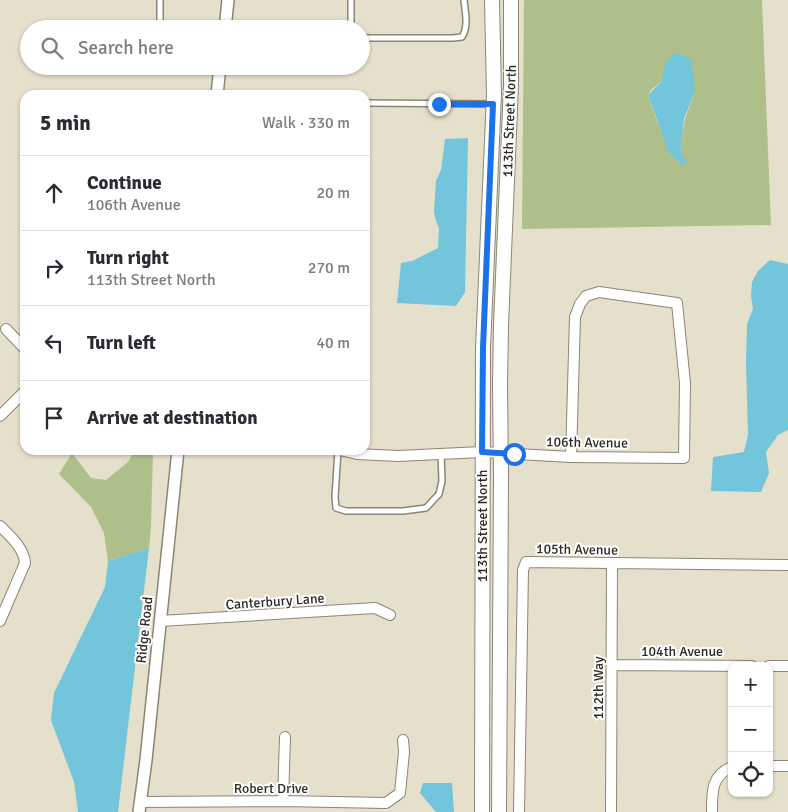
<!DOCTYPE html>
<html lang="en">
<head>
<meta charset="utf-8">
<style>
	:root { --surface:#fff; --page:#f2f2f3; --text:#2b2b33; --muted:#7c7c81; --line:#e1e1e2 }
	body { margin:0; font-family:Signika,sans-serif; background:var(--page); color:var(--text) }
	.controls { position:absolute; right:15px; bottom:15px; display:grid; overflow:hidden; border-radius:10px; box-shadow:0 1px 4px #0004 }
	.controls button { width:45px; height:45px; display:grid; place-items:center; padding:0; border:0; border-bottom:1px solid var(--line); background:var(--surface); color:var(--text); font:25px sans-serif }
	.stop { position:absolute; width:15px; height:15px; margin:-11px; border:4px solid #1a73e8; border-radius:50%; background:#fff }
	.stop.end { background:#1a73e8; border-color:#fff; box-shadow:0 1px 5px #0008 }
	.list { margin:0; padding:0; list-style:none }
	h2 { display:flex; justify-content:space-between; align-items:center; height:65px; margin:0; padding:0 20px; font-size:21px }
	h2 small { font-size:16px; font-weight:400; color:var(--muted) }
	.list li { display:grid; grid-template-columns:32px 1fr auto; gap:15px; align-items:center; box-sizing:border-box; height:75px; padding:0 20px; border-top:1px solid var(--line) }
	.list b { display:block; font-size:19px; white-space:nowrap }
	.list p { margin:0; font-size:16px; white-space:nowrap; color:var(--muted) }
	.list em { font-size:16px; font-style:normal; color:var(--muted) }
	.icon { flex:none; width:28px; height:28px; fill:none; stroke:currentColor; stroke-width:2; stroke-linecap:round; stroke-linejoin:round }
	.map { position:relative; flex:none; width:788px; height:812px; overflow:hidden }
	.search { position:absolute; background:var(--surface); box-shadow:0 1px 4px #0004; left:20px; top:20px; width:350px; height:55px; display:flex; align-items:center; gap:12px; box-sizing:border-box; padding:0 18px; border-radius:28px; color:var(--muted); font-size:19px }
	.panel { position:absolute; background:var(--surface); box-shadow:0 1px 4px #0004; left:20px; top:90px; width:350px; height:365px; border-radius:15px }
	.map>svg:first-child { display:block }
	.green { fill:#afbf8a; fill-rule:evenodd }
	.water { fill:#72c5da }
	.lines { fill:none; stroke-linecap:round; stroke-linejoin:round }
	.service-casing { stroke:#8b8673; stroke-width:8 }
	.minor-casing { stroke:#8b8673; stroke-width:12 }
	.tertiary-casing { stroke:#8b8673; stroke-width:14 }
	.secondary-casing { stroke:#8b8673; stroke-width:16 }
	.service { stroke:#fff; stroke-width:5 }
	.minor { stroke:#fff; stroke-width:10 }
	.tertiary { stroke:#fff; stroke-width:11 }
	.secondary { stroke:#fff; stroke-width:14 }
	.route { stroke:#1a73e8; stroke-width:6 }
	.labels { text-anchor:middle; stroke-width:4; stroke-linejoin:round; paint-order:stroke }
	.street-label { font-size:14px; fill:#2c2a22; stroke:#fff }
</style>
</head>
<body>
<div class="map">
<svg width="788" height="812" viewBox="0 0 788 812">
	<rect width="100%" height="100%" fill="#e5e0cb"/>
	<path class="green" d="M524 0H762L771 225 522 229ZM662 81 695 91 685 119 682 137 681 154 658 124 648 95 651 90Z
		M135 450H153L151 527 149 548 108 561 104 533 91 507 59 474 72 453 91 478 106 480 128 462Z"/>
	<path class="water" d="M677 53 691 59 695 91 684 119 682 137 681 154 687 163 682 165 669 153 648 95 662 81 664 68 670 57Z
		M468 138 465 292 456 306 397 303 401 263 412 261 438 248 439 228 436 221 434 212 436 181 441 170 445 139Z
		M770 260 788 264V430L778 435 766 452 769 473 761 492 711 491 713 457 744 452 748 435 746 361 747 324 753 309 751 296 752 282 758 271Z
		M149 548 118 812H78L74 782 51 720 54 693 105 587 108 561Z
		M423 783H452L454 812H436L420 793Z"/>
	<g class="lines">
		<g class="service-casing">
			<path id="service" d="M160 29V0
				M351 29V0
				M361 37 368 38H453L462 37C469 26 465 12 464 0
				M365 103 493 104
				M338 450 335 497 336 508 346 511H403L426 508 439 494 442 481 441 454"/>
		</g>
		<g class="minor-casing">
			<path id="minor" d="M6 329 25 349
				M0 416 25 391
				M340 450 357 454 398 456 482 452 571 457 684 458 685 383 677 303 599 292 586 296 580 304 575 317 571 457
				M0 526C10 536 24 548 25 563L0 621
				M160 621 375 608 390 615
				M612 665 752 666
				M769 666H788
				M769 766H788
				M283 801 285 737
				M140 802 283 801 386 803 400 793 404 752 403 740
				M519 812 523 570 526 562 788 565
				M611 812 612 564
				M712 812C712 793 711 775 732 767"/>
		</g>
		<g class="tertiary-casing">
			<path id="tertiary" d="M225 29 228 0
				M217 95 220 66
				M139 812 146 760 178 450"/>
		</g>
		<g class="secondary-casing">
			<path id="secondary" d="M482 812 483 348 494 95 492 0
				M499 812 501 477 500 384 501 325 511 85V0"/>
		</g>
		<use href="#service" class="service"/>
		<use href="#minor" class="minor"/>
		<use href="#tertiary" class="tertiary"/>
		<use href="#secondary" class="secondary"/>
	</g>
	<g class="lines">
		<path class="route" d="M439 104H493L483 348 482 452 514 454"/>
	</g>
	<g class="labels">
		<g class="street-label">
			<text transform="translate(509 121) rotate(-88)" y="5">113th Street North</text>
			<text transform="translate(587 442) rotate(1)" y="5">106th Avenue</text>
			<text transform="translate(482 526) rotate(-90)" y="5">113th Street North</text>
			<text transform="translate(577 549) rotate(1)" y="5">105th Avenue</text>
			<text transform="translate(275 601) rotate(-4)" y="5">Canterbury Lane</text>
			<text transform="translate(144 630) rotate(-84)" y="5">Ridge Road</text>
			<text x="682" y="656">104th Avenue</text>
			<text transform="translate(598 688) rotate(-90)" y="5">112th Way</text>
			<text x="271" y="793">Robert Drive</text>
		</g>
	</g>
</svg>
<div class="controls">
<button>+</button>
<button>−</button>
<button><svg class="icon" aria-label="locate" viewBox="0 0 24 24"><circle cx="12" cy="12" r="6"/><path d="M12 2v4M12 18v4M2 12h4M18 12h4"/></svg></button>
</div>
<div class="stop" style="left:514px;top:454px"></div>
<div class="stop end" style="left:439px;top:104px"></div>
<div class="search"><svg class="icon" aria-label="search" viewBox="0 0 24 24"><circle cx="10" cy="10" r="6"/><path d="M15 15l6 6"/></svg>Search here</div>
<section class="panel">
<h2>5 min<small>Walk · 330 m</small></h2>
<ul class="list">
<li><svg class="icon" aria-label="ahead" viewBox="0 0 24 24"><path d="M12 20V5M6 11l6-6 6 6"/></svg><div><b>Continue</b><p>106th Avenue</p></div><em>20 m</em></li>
<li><svg class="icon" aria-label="right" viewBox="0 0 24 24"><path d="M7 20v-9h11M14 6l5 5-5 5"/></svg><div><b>Turn right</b><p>113th Street North</p></div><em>270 m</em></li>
<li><svg class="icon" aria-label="left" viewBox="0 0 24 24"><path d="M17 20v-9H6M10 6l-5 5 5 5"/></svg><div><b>Turn left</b></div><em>40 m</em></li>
<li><svg class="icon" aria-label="arrive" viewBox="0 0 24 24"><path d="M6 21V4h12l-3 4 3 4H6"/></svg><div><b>Arrive at destination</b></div></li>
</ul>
</section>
</div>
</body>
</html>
